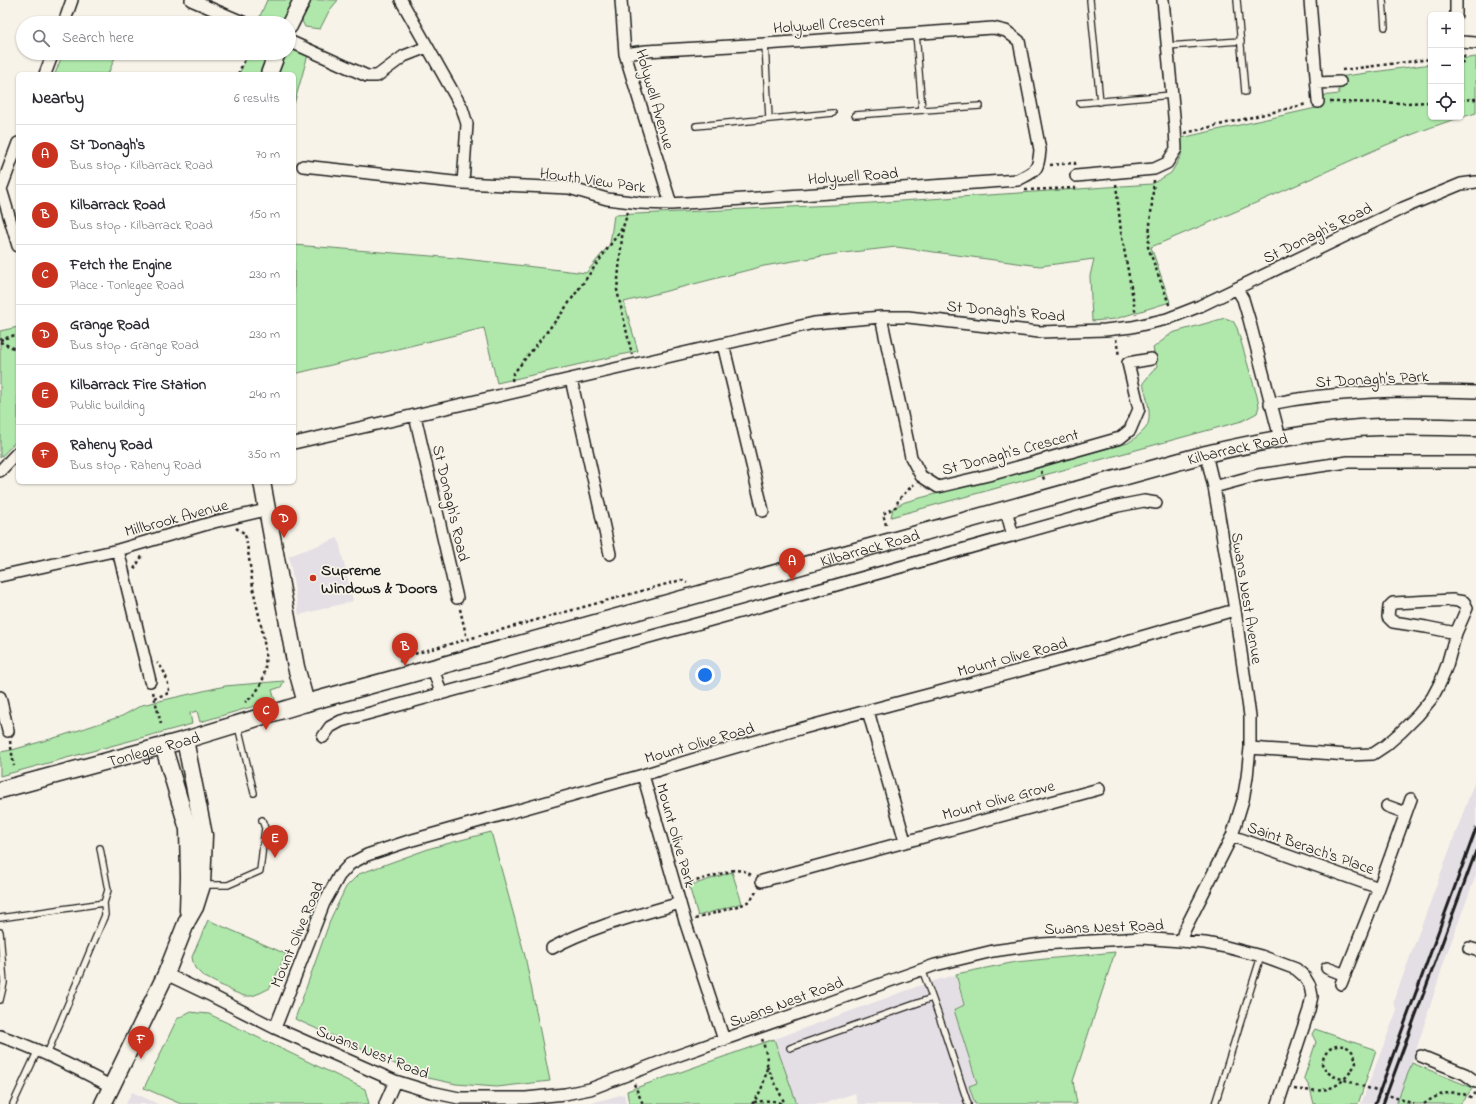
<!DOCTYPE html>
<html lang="en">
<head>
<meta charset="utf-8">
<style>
	:root { --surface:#fff; --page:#f7f7f7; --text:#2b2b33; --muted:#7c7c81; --line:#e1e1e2; --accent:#c8321e }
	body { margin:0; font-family:"Indie Flower",sans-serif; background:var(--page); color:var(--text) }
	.controls { position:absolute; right:12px; top:12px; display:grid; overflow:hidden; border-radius:6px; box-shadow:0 1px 3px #0004 }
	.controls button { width:36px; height:36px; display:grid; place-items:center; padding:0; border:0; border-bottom:1px solid var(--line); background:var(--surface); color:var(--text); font:20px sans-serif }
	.you { position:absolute; left:705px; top:675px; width:14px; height:14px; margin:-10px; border:3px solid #fff; border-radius:50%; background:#1a73e8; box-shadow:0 0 0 6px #1a73e833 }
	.badge { display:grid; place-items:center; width:26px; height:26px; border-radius:50%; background:var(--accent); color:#fff; font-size:13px; font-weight:700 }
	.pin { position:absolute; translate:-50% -33px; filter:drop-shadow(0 1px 2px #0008) }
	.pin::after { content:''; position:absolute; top:21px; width:14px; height:12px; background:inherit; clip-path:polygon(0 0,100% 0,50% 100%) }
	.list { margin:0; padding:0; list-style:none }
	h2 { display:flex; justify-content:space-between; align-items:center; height:52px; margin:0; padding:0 16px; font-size:17px }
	h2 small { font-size:13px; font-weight:400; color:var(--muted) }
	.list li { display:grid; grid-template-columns:26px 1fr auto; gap:12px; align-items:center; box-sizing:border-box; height:60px; padding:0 16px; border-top:1px solid var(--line) }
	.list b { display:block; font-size:15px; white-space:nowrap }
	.list p { margin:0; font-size:13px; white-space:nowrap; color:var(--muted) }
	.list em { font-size:13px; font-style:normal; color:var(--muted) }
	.icon { flex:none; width:22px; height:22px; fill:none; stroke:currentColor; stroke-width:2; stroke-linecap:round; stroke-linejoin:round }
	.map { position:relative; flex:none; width:1476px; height:1104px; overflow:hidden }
	.search { position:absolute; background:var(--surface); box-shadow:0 1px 3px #0004; left:16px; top:16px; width:280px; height:44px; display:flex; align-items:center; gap:10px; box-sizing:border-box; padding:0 14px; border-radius:22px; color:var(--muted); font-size:15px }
	.panel { position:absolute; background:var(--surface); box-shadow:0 1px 3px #0004; left:16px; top:72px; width:280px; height:412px; border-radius:6px }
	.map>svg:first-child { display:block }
	.built { fill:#e4dee5 }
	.green { fill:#b0e8ac; stroke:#668264 }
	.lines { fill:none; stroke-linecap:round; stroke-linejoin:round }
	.lane-casing { stroke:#1c1c1c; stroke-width:8 }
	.street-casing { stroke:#1c1c1c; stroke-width:14 }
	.secondary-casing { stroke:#1c1c1c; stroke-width:19 }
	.path { stroke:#1c1c1c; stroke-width:2.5; stroke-dasharray:3 3; stroke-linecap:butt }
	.lane { stroke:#f7f3e8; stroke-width:5.5 }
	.street { stroke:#f7f3e8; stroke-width:11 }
	.secondary { stroke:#f7f3e8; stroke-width:16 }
	.rail { stroke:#1c1c1c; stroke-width:3 }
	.path-bridge { stroke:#1c1c1c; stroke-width:2.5; stroke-dasharray:3 3; stroke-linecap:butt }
	.poi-dot { fill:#c8321e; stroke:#f7f3e8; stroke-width:1.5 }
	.labels { text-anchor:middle; stroke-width:3.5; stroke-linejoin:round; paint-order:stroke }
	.street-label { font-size:16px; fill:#1c1c1c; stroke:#f7f3e8 }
	.poi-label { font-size:16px; font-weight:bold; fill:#1c1c1c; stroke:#f7f3e8; text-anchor:start }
</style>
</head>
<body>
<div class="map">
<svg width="1476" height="1104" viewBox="0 0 1476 1104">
	<rect width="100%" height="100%" fill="#f7f3e8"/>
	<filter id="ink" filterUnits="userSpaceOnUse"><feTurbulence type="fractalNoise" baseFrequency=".025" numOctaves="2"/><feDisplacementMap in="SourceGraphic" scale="8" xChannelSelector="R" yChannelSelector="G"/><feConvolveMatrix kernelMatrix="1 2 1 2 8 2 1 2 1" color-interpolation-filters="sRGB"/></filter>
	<g filter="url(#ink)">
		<path class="built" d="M338 538 353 601 299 615 289 556Z
			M1476 778V875L1446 956 1412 1063 1396 1104H1361L1397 1010 1393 1003Z
			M955 975 963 1005 953 1009 976 1082 968 1086 974 1104H858L855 1093 823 1104H797L775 1039 927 983Z
			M132 1092 158 1104H126Z
			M624 1094 626 1104H588Z"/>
		<path class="green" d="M267 0H302L289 23H257Z
			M308 0H338L329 11 320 29 305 27 300 17Z
			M289 41 309 51 294 104V74H239L249 53H289Z
			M63 53H117L108 74H55Z
			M1476 57V113C1414 130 1357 158 1299 184 1250 206 1201 226 1151 247L1170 302 1115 319 1092 321 1090 276 1094 259 1040 266 896 247 835 254 764 266 624 302 638 351 497 383 484 328 294 374V245L456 258 586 273 610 244 614 215 856 204 1152 184 1171 173 1181 156V138L1316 108 1321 96 1339 94 1338 77 1431 64V117H1461V59Z
			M1225 318 1233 321 1237 328 1257 396 1259 406 1257 413 1242 421 891 517 893 508 905 502 1128 443C1134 439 1141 434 1145 429 1154 419 1146 395 1143 383L1157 366 1153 348 1172 333Z
			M18 327V439L0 458V331Z
			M284 681 281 687 272 690 275 700 200 722 197 711 190 713 192 724 0 776V752L12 750 61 736 122 716 142 705 177 697 225 686Z
			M491 832 525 956 550 1081 497 1087 456 1084 424 1077 295 1019 331 918 346 887 359 874 431 848Z
			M732 872 742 903 698 916 689 886Z
			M208 920 286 954 270 988 260 993 252 996H244L234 992 203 976 195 968 193 962 192 957Z
			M1115 952 1073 1081 1077 1104H975L969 1086 977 1083 954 1010 964 1005 956 974 1016 962Z
			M189 1012 209 1014 365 1089 369 1104H181L144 1088 177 1019Z
			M1315 1029 1376 1050 1358 1104H1314L1310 1088 1304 1078 1316 1042 1312 1034Z
			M774 1039 797 1104H629L627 1091Z
			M1412 1063 1473 1088 1460 1104H1396Z"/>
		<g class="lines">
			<g class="lane-casing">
				<path id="lane" d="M1090 0 1100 102
					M1237 0 1245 92
					M1383 0 1385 27
					M916 33 922 110
					M765 44 769 118
					M1167 46 1241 41
					M1080 103 1172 95
					M855 115 980 106
					M696 126 833 113
					M238 726 254 793
					M203 885H228L260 871 265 828 262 820
					M0 918 104 903
					M0 932 4 983 0 1000
					M922 969 942 1025 968 1104
					M790 1048 932 998
					M47 1054 105 915 104 903 108 890 100 848
					M13 1104 38 1050
					M1215 1104 1261 956"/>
			</g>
			<g class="street-casing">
				<path id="street" d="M191 0 245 23
					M401 0 462 108 467 124 463 183
					M621 0 625 54 671 204
					M1310 0 1318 102
					M1456 0V15
					M64 23 72 0
					M289 41 367 76H377L404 56 427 47
					M1461 42 1476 43
					M45 74 53 53
					M1317 83 1340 82
					M18 143 1 189 18 246
					M303 166 463 183 569 188 607 199 640 203 671 204 1018 180C1036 170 1038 172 1040 150L1019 41 1006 31 993 28 765 44 646 51 625 54
					M1076 176 1154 169 1167 163 1176 149 1175 127 1163 0
					M1237 289 1243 299 1249 319 1280 438
					M881 317 911 457 921 476 938 487 993 474 1120 438 1130 430 1139 409 1128 363 1151 359
					M723 344 763 511
					M571 379 610 554
					M1270 404C1338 390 1407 390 1476 392
					M415 416 457 598
					M294 443 814 323 881 317H908L1039 332 1105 330 1132 327 1167 319 1200 306 1403 208 1461 184 1476 182
					M0 471 18 452
					M1214 487 1258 475 1348 462H1476
					M1006 510 1013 536
					M118 550 150 681
					M0 576 118 550 214 522 266 510
					M433 668 441 693
					M0 697 8 731
					M868 711 905 841
					M323 737 330 727 341 721 711 620 1118 506 1144 501 1156 503
					M1250 748 1348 755 1373 754 1385 746 1401 732 1418 715 1432 698 1441 681 1447 665 1456 633 1467 608 1464 602 1452 600 1393 603 1389 607 1388 617 1393 622 1426 627 1456 633
					M643 775 685 921 724 1040
					M1387 806 1406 813
					M1232 836 1379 888
					M762 881 1099 789
					M1181 941 1184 931 1232 836 1243 800 1247 777 1250 748V716L1235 610 1214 487 1206 454
					M552 948C592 926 636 916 680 903
					M1469 948 1476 950
					M1327 968 1345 975
					M166 974 212 996 275 1028 395 1081 431 1092 459 1098H526L565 1094 590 1089 671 1058 935 965 993 951 1042 944 1142 938 1205 943 1226 947 1261 956 1296 969 1304 976 1310 986 1312 996 1309 1010 1278 1104
					M1341 984 1379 888 1411 799
					M275 1028 324 903 339 876 350 864 367 855 409 841 643 775C781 731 923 697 1063 659 1120 644 1177 626 1235 610
					M0 1036C39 1049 75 1067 112 1087
					M1421 1056 1465 1074 1476 1082
					M385 1104 395 1081"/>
			</g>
			<g class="secondary-casing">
				<g id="secondary">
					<path d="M289 26 302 0"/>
					<path d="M269 74 277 53"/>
					<path d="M262 482 296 667 306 703"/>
					<path d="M163 745 188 829 189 877 188 911"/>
					<path id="s1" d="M0 790 185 740 306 703 1206 454C1253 443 1300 434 1348 429 1390 425 1433 427 1476 428"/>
					<path d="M103 1104 166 974 187 921 195 907 202 885 204 835 185 740"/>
				</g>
			</g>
			<path class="path" d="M1461 62H1463L1465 52
				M1342 70 1431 59
				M238 74 248 53
				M1461 100 1476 99
				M1330 102 1408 103 1431 102
				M1185 133 1307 104
				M1050 165 1075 163V165
				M1154 180 1148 247 1170 307
				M1116 184 1121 232 1136 315
				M1025 190 1076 188
				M628 212 623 227 617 290 632 355
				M1116 339 1119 356
				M0 340 18 334
				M0 342 18 350
				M512 381 513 374 561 314 623 227
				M1041 471 1045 482
				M886 525 883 514 897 506 898 500 914 484
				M236 528 244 533 246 538C249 556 251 575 254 593 259 618 269 650 264 675 262 686 254 696 245 702
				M134 569 143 555
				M460 609 467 639
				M400 662 403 657 681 580 687 583
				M153 692 161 724
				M154 698 169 693C169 684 165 669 157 663
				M10 741 14 766
				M685 884 734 870 744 871 753 876
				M695 919 744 904 751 900 757 890
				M767 1066 785 1104
				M634 1084 643 1104
				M1294 1089C1324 1093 1340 1091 1356 1063 1355 1060 1355 1056 1353 1053 1347 1042 1330 1044 1325 1055 1323 1057 1323 1061 1322 1064L1327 1072 1333 1076
				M754 1102C763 1101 775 1099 782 1104
				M752 1104C760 1095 766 1079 767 1066 768 1057 764 1047 762 1038
				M1424 1104C1437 1094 1454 1088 1470 1097L1476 1093"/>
			<use href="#lane" class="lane"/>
			<use href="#street" class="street"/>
			<use href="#secondary" class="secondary"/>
			<path class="rail" d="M1375 1104 1476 829
				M1383 1104 1476 851"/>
			<path class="path-bridge" d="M1333 1076 1414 1104"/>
		</g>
	</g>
	<circle class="poi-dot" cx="313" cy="578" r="4"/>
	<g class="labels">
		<g class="street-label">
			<text transform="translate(829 23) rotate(-4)" y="6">Holywell Crescent</text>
			<text transform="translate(656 99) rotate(74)" y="6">Holywell Avenue</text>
			<text transform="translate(853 175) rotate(-4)" y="6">Holywell Road</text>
			<text transform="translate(593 179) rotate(8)" y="6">Howth View Park</text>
			<text transform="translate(1317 232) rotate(-26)" y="6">St Donagh's Road</text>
			<text transform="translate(1006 310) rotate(5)" y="6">St Donagh's Road</text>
			<text transform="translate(1372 378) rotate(-3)" y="6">St Donagh's Park</text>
			<text dy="6" stroke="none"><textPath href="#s1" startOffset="1284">Kilbarrack Road</textPath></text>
			<text transform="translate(1010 451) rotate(-15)" y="6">St Donagh's Crescent</text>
			<text transform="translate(452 503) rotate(77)" y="6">St Donagh's Road</text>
			<text transform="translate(176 517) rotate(-15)" y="6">Millbrook Avenue</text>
			<text dy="6" stroke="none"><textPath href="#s1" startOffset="903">Kilbarrack Road</textPath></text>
			<text transform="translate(1248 598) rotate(81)" y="6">Swans Nest Avenue</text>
			<text transform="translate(1012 656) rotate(-15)" y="6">Mount Olive Road</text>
			<text transform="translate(699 742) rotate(-16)" y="6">Mount Olive Road</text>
			<text dy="6" stroke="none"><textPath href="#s1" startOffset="159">Tonlegee Road</textPath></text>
			<text transform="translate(998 799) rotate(-15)" y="6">Mount Olive Grove</text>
			<text transform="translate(677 835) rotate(74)" y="6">Mount Olive Park</text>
			<text transform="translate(1311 847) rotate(19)" y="6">Saint Berach's Place</text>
			<text transform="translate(1104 926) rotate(-2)" y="6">Swans Nest Road</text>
			<text transform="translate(296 934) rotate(-67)" y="6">Mount Olive Road</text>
			<text transform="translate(786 1001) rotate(-20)" y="6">Swans Nest Road</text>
			<text transform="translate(373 1051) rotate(22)" y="6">Swans Nest Road</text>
		</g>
		<g class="poi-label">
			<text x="321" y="575">Supreme<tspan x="321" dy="18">Windows &amp; Doors</tspan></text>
		</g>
	</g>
</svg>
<div class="controls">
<button>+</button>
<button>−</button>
<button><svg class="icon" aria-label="locate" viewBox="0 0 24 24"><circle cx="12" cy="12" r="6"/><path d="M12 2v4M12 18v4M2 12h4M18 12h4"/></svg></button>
</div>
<div class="you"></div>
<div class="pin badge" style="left:792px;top:581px">A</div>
<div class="pin badge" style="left:405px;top:666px">B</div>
<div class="pin badge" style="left:266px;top:730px">C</div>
<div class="pin badge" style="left:284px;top:538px">D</div>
<div class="pin badge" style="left:275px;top:858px">E</div>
<div class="pin badge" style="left:141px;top:1059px">F</div>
<div class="search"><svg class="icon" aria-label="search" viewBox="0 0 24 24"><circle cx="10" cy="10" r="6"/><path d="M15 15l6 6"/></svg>Search here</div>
<section class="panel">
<h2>Nearby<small>6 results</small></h2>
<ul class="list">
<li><span class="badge">A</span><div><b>St Donagh's</b><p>Bus stop · Kilbarrack Road</p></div><em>70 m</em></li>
<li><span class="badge">B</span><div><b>Kilbarrack Road</b><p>Bus stop · Kilbarrack Road</p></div><em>150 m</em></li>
<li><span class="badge">C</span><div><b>Fetch the Engine</b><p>Place · Tonlegee Road</p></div><em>230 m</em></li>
<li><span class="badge">D</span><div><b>Grange Road</b><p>Bus stop · Grange Road</p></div><em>230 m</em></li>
<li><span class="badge">E</span><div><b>Kilbarrack Fire Station</b><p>Public building</p></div><em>240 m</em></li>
<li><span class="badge">F</span><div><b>Raheny Road</b><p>Bus stop · Raheny Road</p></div><em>350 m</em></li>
</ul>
</section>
</div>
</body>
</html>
